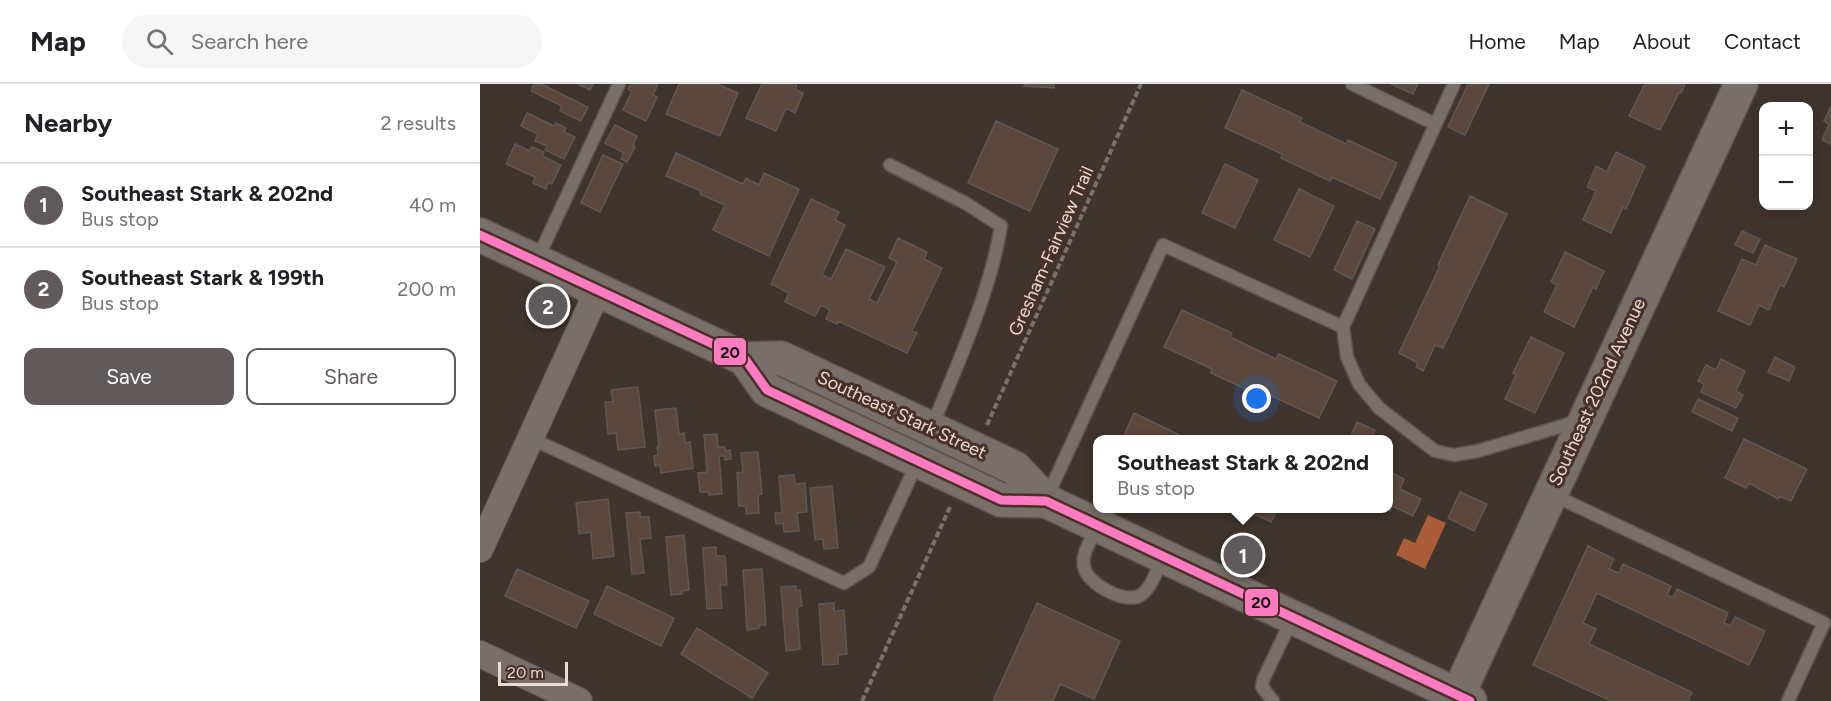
<!DOCTYPE html>
<html lang="en">
<head>
<meta charset="utf-8">
<style>
	:root { --surface:#fff; --page:#f6f6f6; --text:#202124; --muted:#757577; --line:#e0e0e0; --accent:#605b5a }
	body { margin:0; font-family:Figtree,sans-serif; background:var(--page); color:var(--text) }
	.controls { position:absolute; right:18px; top:18px; display:grid; overflow:hidden; border-radius:12px; box-shadow:0 3px 15px #0003 }
	.controls button { width:54px; height:54px; display:grid; place-items:center; padding:0; border:0; border-bottom:2px solid var(--line); background:var(--surface); color:var(--text); font:30px sans-serif }
	.scale { position:absolute; left:18px; bottom:15px; width:70px; box-sizing:border-box; padding-left:6px; border:3px solid #ebdbd5; border-top:0; font-size:16px; line-height:21px; white-space:nowrap; color:#ebdbd5; -webkit-text-stroke:4px #483026; paint-order:stroke }
	.you { position:absolute; left:777px; top:315px; width:21px; height:21px; margin:-15px; border:4px solid #fff; border-radius:50%; background:#1a73e8; box-shadow:0 0 0 9px #1a73e833 }
	.badge { display:grid; place-items:center; width:39px; height:39px; border-radius:50%; background:var(--accent); color:#fff; font-size:20px; font-weight:700 }
	.pin { position:absolute; translate:-50% -50%; border:3px solid #fff; box-shadow:0 2px 6px #0006 }
	.popup { position:absolute; left:613px; top:351px; width:300px; height:78px; box-sizing:border-box; display:grid; place-content:center; border-radius:12px; background:var(--surface); filter:drop-shadow(0 2px 4px #0005); font-size:20px; white-space:nowrap; color:var(--muted) }
	.popup b { font-size:22px; color:var(--text) }
	.popup::after { content:''; position:absolute; left:50%; top:100%; margin-left:-12px; border:12px solid transparent; border-top-color:var(--surface) }
	.list { margin:0; padding:0; list-style:none }
	h2 { display:flex; justify-content:space-between; align-items:center; height:78px; margin:0; padding:0 24px; font-size:26px }
	h2 small { font-size:20px; font-weight:400; color:var(--muted) }
	.list li { display:grid; grid-template-columns:39px 1fr auto; gap:18px; align-items:center; box-sizing:border-box; height:84px; padding:0 24px; border-top:2px solid var(--line) }
	.list b { display:block; font-size:22px; white-space:nowrap }
	.list p { margin:0; font-size:20px; white-space:nowrap; color:var(--muted) }
	.list em { font-size:20px; font-style:normal; color:var(--muted) }
	.actions { display:flex; gap:12px; padding:18px 24px }
	.actions a { flex:1; padding:14px 0; border:2px solid var(--accent); border-radius:12px; text-align:center; font-size:21px; color:var(--accent) }
	.actions .main { background:var(--accent); color:#fff }
	.icon { flex:none; width:33px; height:33px; fill:none; stroke:currentColor; stroke-width:2; stroke-linecap:round; stroke-linejoin:round }
	.map { position:relative; flex:none; width:1351px; height:617px; overflow:hidden }
	header { display:flex; align-items:center; gap:36px; box-sizing:border-box; height:84px; padding:0 30px; background:var(--surface); border-bottom:2px solid var(--line) }
	header strong { font-size:28px }
	nav { display:flex; gap:33px; margin-inline-start:auto; font-size:21px }
	.search { width:420px; height:54px; background:var(--page); display:flex; align-items:center; gap:15px; box-sizing:border-box; padding:0 21px; border-radius:33px; color:var(--muted); font-size:22px }
	main { display:flex }
	aside { flex:1; background:var(--surface) }
	.map>svg:first-child { display:block }
	.water { fill:#a95d38 }
	.building { fill:#5c473c; stroke:#615752; stroke-width:1.5 }
	.lines { fill:none; stroke-linecap:round; stroke-linejoin:round }
	.service-casing { stroke:#5e524d; stroke-width:15 }
	.minor-casing { stroke:#5e524d; stroke-width:28 }
	.secondary-casing { stroke:#5e524d; stroke-width:36 }
	.path { stroke:#7a706c; stroke-width:4; stroke-dasharray:6 3; stroke-linecap:butt }
	.service { stroke:#786f6a; stroke-width:12 }
	.minor { stroke:#786f6a; stroke-width:26 }
	.secondary { stroke:#786f6a; stroke-width:33 }
	.bus-1-casing { stroke:#483026; stroke-width:14 }
	.bus-1 { stroke:#fe7ac1; stroke-width:9 }
	.labels { text-anchor:middle; stroke-width:6; stroke-linejoin:round; paint-order:stroke }
	.street-label { font-size:18px; fill:#ebdbd5; stroke:#483026 }
	.line-badge { stroke:#483026; stroke-width:2 }
	.pale-badge-label { font-size:16px; text-anchor:middle; font-weight:bold; fill:#111 }
</style>
</head>
<body>
<header>
<strong>Map</strong>
<div class="search"><svg class="icon" aria-label="search" viewBox="0 0 24 24"><circle cx="10" cy="10" r="6"/><path d="M15 15l6 6"/></svg>Search here</div>
<nav><a>Home</a><a>Map</a><a>About</a><a>Contact</a></nav>
</header>
<main>
<aside>
<h2>Nearby<small>2 results</small></h2>
<ul class="list">
<li><span class="badge">1</span><div><b>Southeast Stark &amp; 202nd</b><p>Bus stop</p></div><em>40 m</em></li>
<li><span class="badge">2</span><div><b>Southeast Stark &amp; 199th</b><p>Bus stop</p></div><em>200 m</em></li>
</ul>
<div class="actions"><a class="main">Save</a><a>Share</a></div>
</aside>
<div class="map">
<svg width="1351" height="617" viewBox="0 0 1351 617">
	<rect width="100%" height="100%" fill="#40342e"/>
	<path class="water" d="M948 431 966 439 945 485 916 471 924 454 935 459Z"/>
	<path class="building" d="M54 0H61L108 23 101 37 80 27 82 22 51 7Z
		M98 0H113L110 6Z
		M151 0H178L173 11 177 13 166 37 143 26 152 7 148 5Z
		M199 0H237L258 9 240 52 186 30Z
		M282 0H317L315 5 323 9 315 29 306 24 296 47 266 34Z
		M545 0H574V4L544 2Z
		M911 0H938L933 10Z
		M988 0H1009L985 51 968 43Z
		M1165 0H1205L1201 9H1199L1180 46 1149 32Z
		M762 6 822 34 820 38 866 60 868 56 917 79 900 115 852 93 850 97 801 74 802 70 745 44Z
		M1351 22V60L1342 56 1349 40 1344 37Z
		M47 29 74 42 76 39 86 44 84 48 95 53 84 75 65 66 67 62 55 57 58 50 41 42Z
		M516 37 578 65 550 127 488 99Z
		M135 41 157 52 153 61 155 63 147 78 141 75 144 69 125 59Z
		M35 60 50 67 52 63 64 68 62 72 81 81 72 100 68 98 66 105 53 99 55 93 26 80Z
		M1136 68 1165 82 1146 125 1143 123 1131 149 1103 136 1116 107 1107 103 1116 82 1127 88Z
		M196 69 263 100 266 94 279 101 284 89 319 105 289 172 233 146 245 121 220 110 221 107 186 92Z
		M123 71 143 80 120 128 101 119Z
		M745 80 778 96 755 144 722 129Z
		M819 105 854 122 830 173 794 156Z
		M990 112 1027 130 963 264 955 261 943 287 936 283 938 279 919 269 960 182 958 181Z
		M331 115 359 128 355 136 365 141 342 191 351 195 366 165 405 183 389 215 397 219 417 178 409 174 418 154 447 168 444 175 462 184 432 247 437 249 427 269 358 237 357 240 346 235 350 226 341 221 335 232 305 218 309 209 291 200Z
		M877 137 895 145 872 195 854 186Z
		M1262 147 1280 155 1273 169 1255 161Z
		M1285 161 1317 175 1304 203 1300 201 1289 226 1279 221 1270 241 1238 227 1262 175 1276 181Z
		M1085 168 1124 187 1116 205 1113 203 1094 243 1064 228 1077 201 1071 198Z
		M702 226 752 249 750 253 796 275 799 270 857 297 839 334 783 308 781 312 731 289 732 285 684 263Z
		M1051 253 1084 269 1055 329 1025 315 1036 291 1033 289Z
		M1295 273 1315 283 1309 297 1288 288Z
		M1241 275 1265 287 1256 307 1263 311 1256 324 1221 308 1224 300 1218 297 1226 281 1236 286Z
		M158 303 165 363 138 366 136 349 128 350 125 318H133L131 306Z
		M1218 315 1258 334 1252 347 1212 328Z
		M196 324 199 350 204 349 205 359 210 358 213 384 181 389 180 381 175 382 174 372 178 371 177 363 179 362 175 326Z
		M654 329 710 356H642Z
		M877 338 895 346 890 356H869Z
		M237 350 238 363H245L246 367 250 366 251 375 245 376V372H239L242 410 229 411V408H220L218 389 227 388 224 351Z
		M1264 355 1327 385 1311 417 1299 412 1298 415 1269 399 1266 404 1245 394Z
		M278 368 282 410 278 411 279 429 266 430V422H259L257 389 263 388 261 369Z
		M909 387 924 395 920 405 941 415 933 432 912 422 910 427 905 424H909Z
		M314 391 315 400 325 399 327 428 317 429 319 447 304 448 303 439 296 440 295 429H302L299 392Z
		M352 402 358 464 344 465 343 455 335 456 330 404Z
		M980 408 1007 420 994 447 968 434Z
		M128 415 134 472 113 475 111 448 99 450 96 419Z
		M762 424H798L791 438Z
		M160 428V433H169L171 454 160 455 164 489 152 490 146 429Z
		M204 451 209 506 202 507V510L191 511 186 453Z
		M1108 462 1134 475 1129 485 1139 489 1143 480 1191 502 1187 511 1193 514 1197 505 1248 529 1244 539 1251 542 1255 533 1285 547 1269 581 1117 509 1103 539 1116 545 1109 560 1212 608 1208 617H1131L1053 581Z
		M236 463V472H245L247 501H240L242 524 227 525 223 464Z
		M37 485 109 517 96 544 25 512Z
		M282 485 286 541H279V544L267 546 263 486Z
		M127 502 194 534 181 562 114 530Z
		M316 502V507L320 506 322 522 317 523 320 565 306 567 301 503Z
		M354 519V527L364 526 367 570 358 571V580L343 581 339 520Z
		M557 519 640 557 614 615 580 600 573 617H513Z
		M217 544 288 589 272 614 201 570Z"/>
	<g class="lines">
		<g class="service-casing">
			<path id="service" d="M872 0 955 40
				M410 81 487 120 521 142C509 213 478 278 452 343
				M57 176 139 0
				M863 243 974 0
				M50 354 364 499 389 483 437 379
				M1071 410 1344 539 1308 617
				M567 413 683 161 863 243 867 273 879 300 899 324 955 367 974 371 998 367 1099 337
				M617 443C612 454 601 470 604 483 607 500 646 521 661 511 672 503 677 486 682 474
				M793 617 782 603 783 596 812 535"/>
		</g>
		<g class="minor-casing">
			<path id="minor" d="M0 465 118 206
				M0 570 99 617"/>
		</g>
		<g class="secondary-casing">
			<path id="secondary" d="M0 151 265 275 301 274 535 384 566 417 990 617
				M265 275 287 306 521 416 566 417
				M975 617 1261 0"/>
		</g>
		<path class="path" d="M507 341 661 0
			M382 617 470 423"/>
		<use href="#service" class="service"/>
		<use href="#minor" class="minor"/>
		<use href="#secondary" class="secondary"/>
		<g class="bus-1-casing">
			<path id="bus-1" d="M0 151 265 275 287 306 521 416 566 417 990 617"/>
		</g>
		<use href="#bus-1" class="bus-1"/>
	</g>
	<g class="labels">
		<g class="street-label">
			<text transform="translate(571 167) rotate(-66)" y="6">Gresham-Fairview Trail</text>
			<text transform="translate(1117 308) rotate(-65)" y="6">Southeast 202nd Avenue</text>
			<text transform="translate(422 331) rotate(25)" y="6">Southeast Stark Street</text>
		</g>
	</g>
	<g class="line-badge">
		<rect x="233" y="253" width="34" height="29" rx="6" fill="#fe7ac1"/>
		<rect x="764" y="504" width="35" height="29" rx="6" fill="#fe7ac1"/>
	</g>
	<g class="pale-badge-label">
		<text x="250" y="274">20</text>
		<text x="781" y="524">20</text>
	</g>
</svg>
<div class="controls">
<button>+</button>
<button>−</button>
</div>
<div class="scale">20 m</div>
<div class="you"></div>
<div class="pin badge" style="left:763px;top:471px">1</div>
<div class="popup"><b>Southeast Stark &amp; 202nd</b>Bus stop</div>
<div class="pin badge" style="left:68px;top:222px">2</div>
</div>
</main>
</body>
</html>
